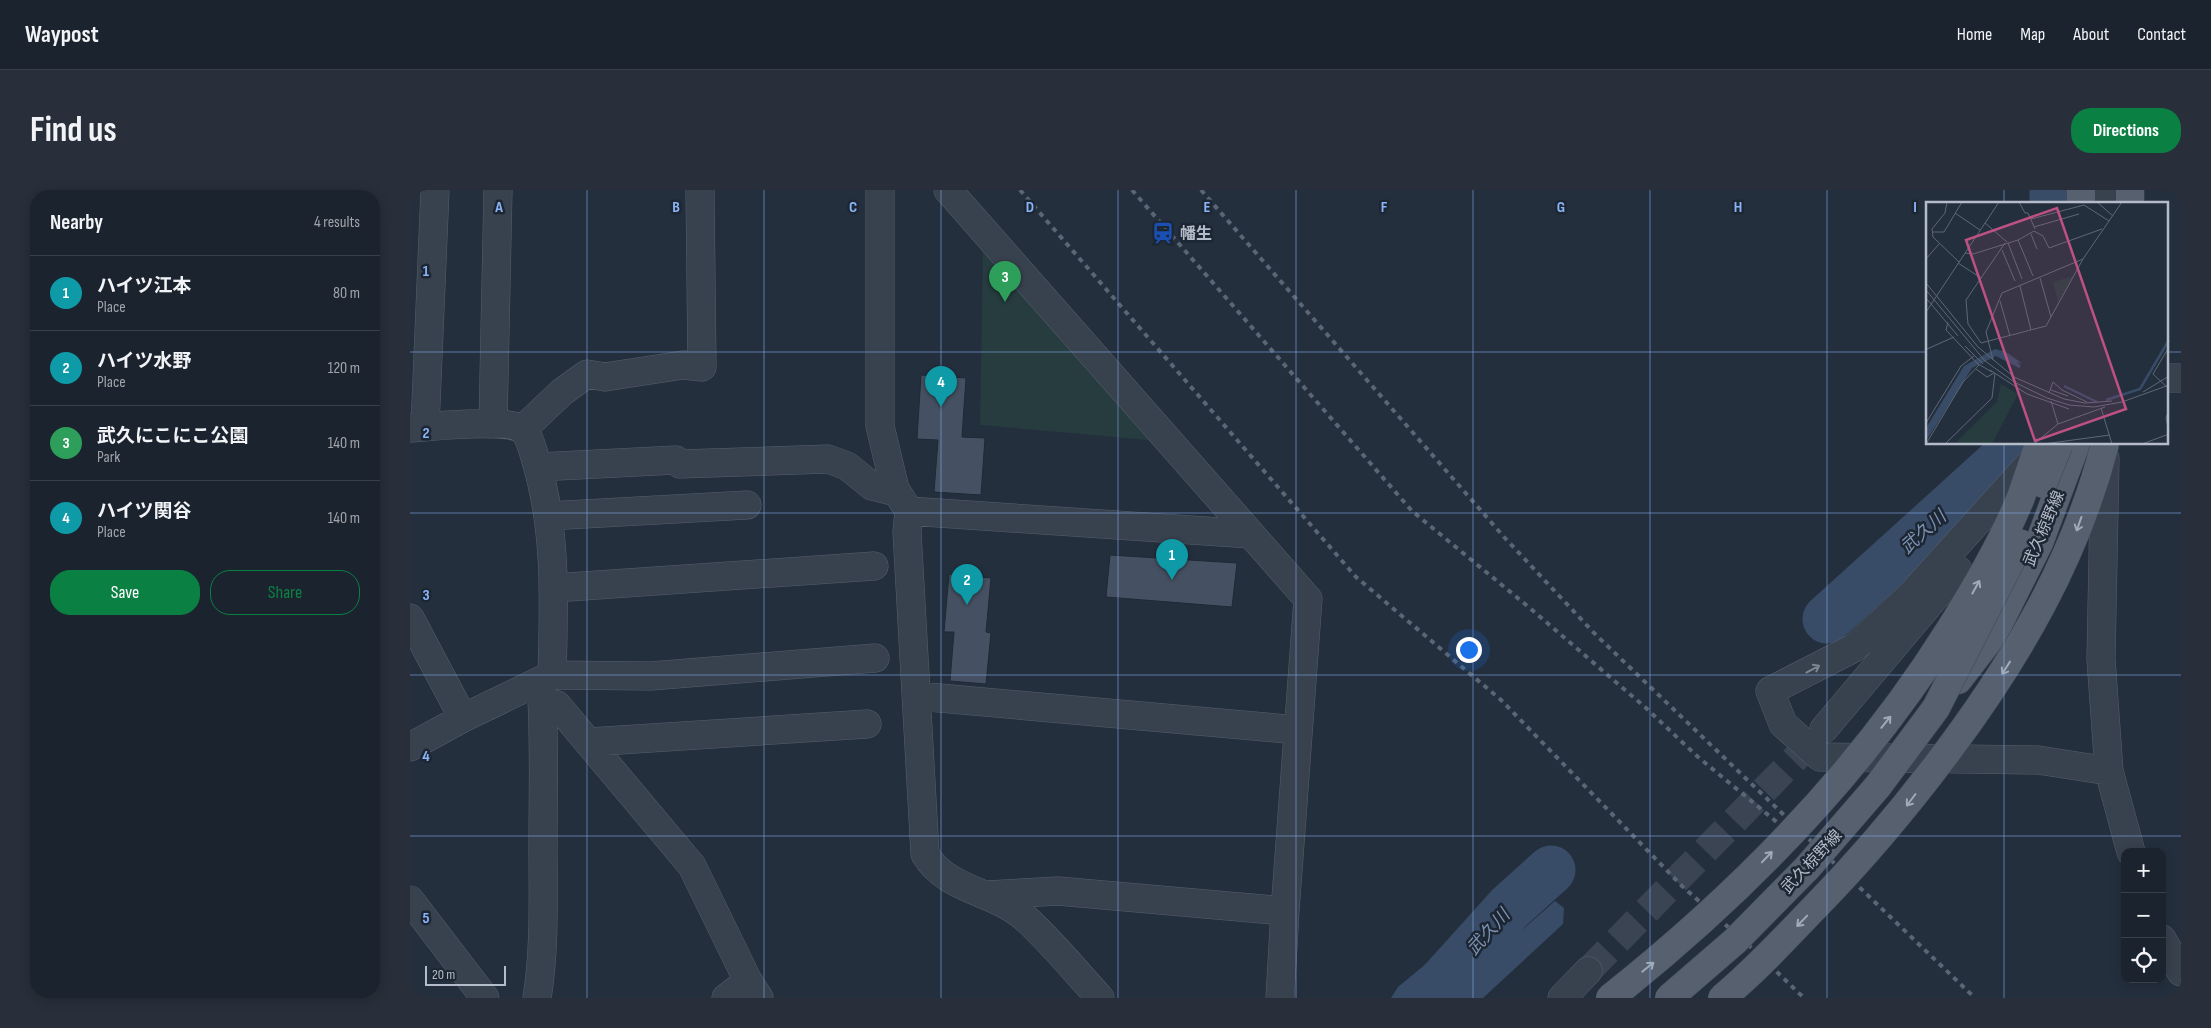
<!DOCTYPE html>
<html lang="en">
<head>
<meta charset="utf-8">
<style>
	:root { --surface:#1b232e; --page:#282f3a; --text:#f1f3f6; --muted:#a0a4aa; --line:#39404a; --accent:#0b8043 }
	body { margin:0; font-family:"Sofia Sans Condensed","Noto Sans JP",sans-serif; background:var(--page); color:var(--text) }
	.controls { position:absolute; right:15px; bottom:15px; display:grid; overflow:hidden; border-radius:10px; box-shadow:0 2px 12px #0003 }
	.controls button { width:45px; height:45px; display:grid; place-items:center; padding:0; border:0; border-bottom:1px solid var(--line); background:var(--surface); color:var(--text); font:25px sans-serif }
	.scale { position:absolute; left:15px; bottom:12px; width:81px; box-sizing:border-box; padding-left:5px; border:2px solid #b4bcc9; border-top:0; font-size:14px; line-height:18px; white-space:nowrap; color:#b4bcc9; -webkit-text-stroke:4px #1d2633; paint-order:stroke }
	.you { position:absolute; left:1058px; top:459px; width:18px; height:18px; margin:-12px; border:4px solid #fff; border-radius:50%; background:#1a73e8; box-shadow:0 0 0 8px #1a73e833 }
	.badge { display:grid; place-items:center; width:32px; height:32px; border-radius:50%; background:var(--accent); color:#fff; font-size:16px; font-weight:700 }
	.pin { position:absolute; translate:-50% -41px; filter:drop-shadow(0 1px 2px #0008) }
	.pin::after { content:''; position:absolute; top:26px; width:18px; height:15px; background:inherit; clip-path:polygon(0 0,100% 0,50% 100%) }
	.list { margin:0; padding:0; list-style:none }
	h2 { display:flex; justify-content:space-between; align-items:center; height:65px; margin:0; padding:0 20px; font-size:21px }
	h2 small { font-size:16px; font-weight:400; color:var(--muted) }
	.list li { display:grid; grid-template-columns:32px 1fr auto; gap:15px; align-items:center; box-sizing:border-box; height:75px; padding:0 20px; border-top:1px solid var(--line) }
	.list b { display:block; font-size:19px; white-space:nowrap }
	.list p { margin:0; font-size:16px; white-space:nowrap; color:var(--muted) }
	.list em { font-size:16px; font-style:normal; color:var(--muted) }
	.actions { display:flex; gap:10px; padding:15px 20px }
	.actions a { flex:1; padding:11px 0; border:1px solid var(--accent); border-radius:20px; text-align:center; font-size:18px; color:var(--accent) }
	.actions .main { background:var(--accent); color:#fff }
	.icon { flex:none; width:28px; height:28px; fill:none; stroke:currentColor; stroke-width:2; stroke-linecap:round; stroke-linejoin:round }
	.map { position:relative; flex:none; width:1771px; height:808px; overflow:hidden; border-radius:20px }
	header { display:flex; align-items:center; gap:30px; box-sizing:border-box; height:70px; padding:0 25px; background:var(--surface); border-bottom:1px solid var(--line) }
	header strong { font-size:24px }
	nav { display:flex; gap:28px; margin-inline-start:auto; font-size:18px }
	.intro { display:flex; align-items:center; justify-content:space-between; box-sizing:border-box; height:120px; padding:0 30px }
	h1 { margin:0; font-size:35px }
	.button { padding:12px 22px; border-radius:20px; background:var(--accent); color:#fff; font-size:18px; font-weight:700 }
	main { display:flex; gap:30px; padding:0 30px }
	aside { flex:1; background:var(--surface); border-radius:20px; box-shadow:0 2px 12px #0003 }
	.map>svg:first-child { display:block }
	.green { fill:#263c3f }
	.water { fill:#394c67 }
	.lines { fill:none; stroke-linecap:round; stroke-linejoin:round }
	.river { stroke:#394c67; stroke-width:49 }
	.building { fill:#455162; stroke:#1f2835 }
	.minor-tunnel { stroke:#3a4453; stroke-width:28; stroke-dasharray:28 14; stroke-linecap:butt }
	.minor-casing { stroke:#565f6c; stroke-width:29 }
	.major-casing { stroke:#414a57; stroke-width:29 }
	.minor { stroke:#38414e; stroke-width:28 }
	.major { stroke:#56606e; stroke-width:28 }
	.rail { stroke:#5a6575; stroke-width:4; stroke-dasharray:5 5; stroke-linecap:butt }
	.major-bridge-casing { stroke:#414a57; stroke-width:29; stroke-linecap:butt }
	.major-bridge { stroke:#56606e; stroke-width:28 }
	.oneway { stroke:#a1aab7 }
	.oneway2 { stroke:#7c8592 }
	.grid { fill:none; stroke:#8ab4f8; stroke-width:1; stroke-opacity:0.55 }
	.labels { text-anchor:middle; stroke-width:5; stroke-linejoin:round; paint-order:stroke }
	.poi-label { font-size:16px; font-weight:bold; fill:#b4bcc9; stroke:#1d2633; text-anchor:start }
	.street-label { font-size:16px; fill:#b4bcc9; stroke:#1d2633 }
	.water-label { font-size:18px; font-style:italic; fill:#7c92b1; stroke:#1d2633 }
	.inset-river { fill:none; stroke:#394c67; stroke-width:2.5 }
	.inset-road { fill:none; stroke:#5e6776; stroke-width:1 }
	.view { fill:#bd5182; fill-opacity:0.15; stroke:#bd5182; stroke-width:2.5 }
	.inset-edge { fill:none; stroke:#b4bcc9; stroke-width:2.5 }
	.grid-label { font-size:16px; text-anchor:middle; font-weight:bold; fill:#8ab4f8; stroke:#1d2633; stroke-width:5; stroke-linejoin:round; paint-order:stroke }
</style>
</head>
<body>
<header>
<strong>Waypost</strong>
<nav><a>Home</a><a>Map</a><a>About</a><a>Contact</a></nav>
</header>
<div class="intro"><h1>Find us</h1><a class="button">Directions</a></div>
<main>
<aside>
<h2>Nearby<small>4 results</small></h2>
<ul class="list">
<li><span class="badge" style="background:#0f9aa8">1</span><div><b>ハイツ江本</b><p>Place</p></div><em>80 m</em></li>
<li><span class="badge" style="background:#0f9aa8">2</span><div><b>ハイツ水野</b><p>Place</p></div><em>120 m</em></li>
<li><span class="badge" style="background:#2e9e5b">3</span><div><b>武久にこにこ公園</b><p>Park</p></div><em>140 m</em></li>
<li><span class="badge" style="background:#0f9aa8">4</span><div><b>ハイツ関谷</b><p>Place</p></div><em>140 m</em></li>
</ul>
<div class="actions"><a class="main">Save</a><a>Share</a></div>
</aside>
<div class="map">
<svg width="1771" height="808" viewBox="0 0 1771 808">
	<rect width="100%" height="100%" fill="#242f3e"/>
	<path class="green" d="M573 61 739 250 570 235Z"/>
	<path class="water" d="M1132 688 1130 699 1101 735 1112 740 1145 711 1154 718 1153 734 1073 808H981L988 797 1110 696Z"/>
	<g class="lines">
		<path class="river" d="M1644 14V0
			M1417 429 1596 267 1605 254
			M1018 808 1100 717 1141 680"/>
	</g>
	<path class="building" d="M511 185 556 188 552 247 575 248 571 305 524 302 528 250 507 249Z
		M700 365 827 373 822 417 696 407Z
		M539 384 581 388 576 442 581 443 576 494 540 491 544 442H534Z"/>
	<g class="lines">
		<path class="minor-tunnel" d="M1178 781 1414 539"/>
		<g class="minor-casing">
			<path id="minor" d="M470 0V236L485 299 499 321 497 342 515 664C536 700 584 701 614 727 641 751 665 781 690 808
				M538 0 898 409 875 721 870 808
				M1696 0V14
				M1757 188H1771
				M83 234 88 0
				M15 237 25 0
				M0 238C19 237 100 228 113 240 120 247 123 261 126 271 147 341 144 414 142 485L53 528 0 557
				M113 239 152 202 177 184 195 187 273 175 292 177 290 0
				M1625 268 1501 405 1444 458 1360 501 1373 534 1410 567 1628 570 1699 581
				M1695 268 1691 469 1699 581 1721 662
				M128 277 266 270 270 274 418 269 437 276 462 296 486 302
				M499 321 840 344
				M138 326 337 315
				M144 398 464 376
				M0 428 53 528
				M142 485 241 486 465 468
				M507 506 888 540
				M132 510 147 515 282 676 338 791 349 808
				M1414 539 1548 380
				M179 552 457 534
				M577 705 648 701 875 721
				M0 710 75 808
				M1752 749 1771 782
				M127 808C135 759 133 706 133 656 133 602 135 548 131 493
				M316 808 338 791
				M1152 808 1178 781"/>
		</g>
		<g class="major-casing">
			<path id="major" d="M1720 0V14
				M1671 14V0
				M1548 490 1583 445 1629 353 1666 254"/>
		</g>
		<use href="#minor" class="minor"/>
		<use href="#major" class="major"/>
		<path class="rail" d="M610 0 946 387 1091 510 1272 696 1345 761 1394 808
			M722 0 1002 321 1121 419 1236 518 1288 567 1391 652
			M791 0 1094 347 1185 444 1565 808"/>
		<g class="major-bridge-casing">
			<path id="major-bridge" d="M1633 294 1649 254
				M1200 808C1331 704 1450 583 1539 441 1566 398 1592 354 1611 307 1617 290 1623 272 1629 254
				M1259 808 1325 751 1397 678 1468 596 1526 518 1610 353
				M1312 808C1345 781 1376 747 1406 716 1455 666 1499 613 1540 558 1609 465 1666 367 1695 254"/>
		</g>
		<use href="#major-bridge" class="major-bridge"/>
	</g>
	<defs><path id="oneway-shaft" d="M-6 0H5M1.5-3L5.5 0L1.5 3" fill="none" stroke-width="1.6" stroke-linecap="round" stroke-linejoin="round" transform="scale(1.25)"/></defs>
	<g class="oneway">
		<use href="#oneway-shaft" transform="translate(1669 334) rotate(109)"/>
		<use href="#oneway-shaft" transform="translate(1566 397) rotate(-61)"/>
		<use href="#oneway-shaft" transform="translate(1596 478) rotate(122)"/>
		<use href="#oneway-shaft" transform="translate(1476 532) rotate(-51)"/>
		<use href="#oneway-shaft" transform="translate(1501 610) rotate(127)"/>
		<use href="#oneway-shaft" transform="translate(1357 667) rotate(-46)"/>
		<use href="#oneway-shaft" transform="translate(1392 731) rotate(134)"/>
		<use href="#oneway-shaft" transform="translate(1238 777) rotate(-39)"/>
	</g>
	<use class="oneway2" href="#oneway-shaft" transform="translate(1403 479) rotate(-28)"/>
	<path class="grid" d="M177 0V808M354 0V808M531 0V808M708 0V808M886 0V808M1063 0V808M1240 0V808M1417 0V808M1594 0V14M0 162H1517M1757 162H1771M1594 254V808M0 323H1771M0 485H1771M0 646H1771"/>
	<defs>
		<g id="station-bare" transform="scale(1.725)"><path d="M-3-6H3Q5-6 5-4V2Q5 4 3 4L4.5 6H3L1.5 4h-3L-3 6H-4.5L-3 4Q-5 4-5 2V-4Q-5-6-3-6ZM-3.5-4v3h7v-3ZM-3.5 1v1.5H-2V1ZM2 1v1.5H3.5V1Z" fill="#1a4fb4" stroke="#1d2633" stroke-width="2.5" paint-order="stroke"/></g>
	</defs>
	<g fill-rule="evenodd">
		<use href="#station-bare" x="753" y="43"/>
	</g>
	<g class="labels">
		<g class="poi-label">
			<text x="770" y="49">幡生</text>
		</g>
		<g class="street-label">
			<text transform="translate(1633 338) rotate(-67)" y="6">武久椋野線</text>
			<text transform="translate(1401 671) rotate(-47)" y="6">武久椋野線</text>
		</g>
		<g class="water-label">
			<text transform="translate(1513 342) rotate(-42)" y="6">武久川</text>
			<text transform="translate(1078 742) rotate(-48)" y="6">武久川</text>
		</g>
	</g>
	<g transform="translate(1516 12)">
		<rect width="242" height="242" fill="#242f3e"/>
		<path d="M147 74 132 100 127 80ZM75 182 92 192 66 242H28L71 200Z" fill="#263c3f"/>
		<path d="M69 147 80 150 97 162 91 160 95 164 93 166 70 154 46 166 0 239V226L38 164Z" fill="#394c67"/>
		<path class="inset-river" d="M138 184 171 200M180 198 214 187 243 138"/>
		<path class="inset-road" d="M21 0 19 11 6 27 7 35 33 60M93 0 99 11H102L109 27M171 0 187 14M29 11 54 28M105 17 158 3 183 19M59 21 81 40M108 25 153 12M108 29 117 34 123 46 176 27M6 30H18L36 0M105 32 111 47M92 38 107 74M79 41 40 98 42 122 55 141 120 124 157 57 196 0M82 41 96 77M76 48 89 79M39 51 47 52 92 38 108 29M0 57 13 42M32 61 55 76M114 76 125 115M0 81 52 145 88 175 138 197 159 201 186 199M94 84 105 128M0 88 59 159 88 180 121 196 143 203 168 205 196 200 243 183M0 96 32 134M74 99 84 134M0 110 73 0M22 120 20 128 52 162 66 170M39 144 57 162M243 145 227 172 243 187M1 147 28 135M67 158 60 130 76 91 157 57M50 167 61 175 68 171M64 168 101 192 143 207M125 188 142 194M217 190 243 174M123 191 127 180 136 188 161 200M125 199 132 222M175 206 186 242M243 207 240 216 243 229M0 221 35 164 48 154M0 242 37 180 53 163M19 242 66 196 69 171M108 242 132 222 179 205M117 242 184 233M216 242 243 232"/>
		<path class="view" d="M131 6 200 207 109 239 40 38Z"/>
		<rect width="242" height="242" class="inset-edge"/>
	</g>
	<g class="grid-label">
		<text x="89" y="22">A</text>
		<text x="266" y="22">B</text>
		<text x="443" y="22">C</text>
		<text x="620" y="22">D</text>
		<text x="797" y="22">E</text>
		<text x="974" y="22">F</text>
		<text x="1151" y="22">G</text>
		<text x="1328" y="22">H</text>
		<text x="1505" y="22">I</text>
		<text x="16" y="86">1</text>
		<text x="16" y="248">2</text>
		<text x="16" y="410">3</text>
		<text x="16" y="571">4</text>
		<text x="16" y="733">5</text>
	</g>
</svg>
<div class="controls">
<button>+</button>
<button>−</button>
<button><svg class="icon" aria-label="locate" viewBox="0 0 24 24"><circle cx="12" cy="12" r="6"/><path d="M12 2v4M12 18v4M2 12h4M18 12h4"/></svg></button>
</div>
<div class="scale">20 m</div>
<div class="you"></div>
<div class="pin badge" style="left:762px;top:390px;background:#0f9aa8">1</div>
<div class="pin badge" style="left:557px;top:415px;background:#0f9aa8">2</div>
<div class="pin badge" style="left:595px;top:112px;background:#2e9e5b">3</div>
<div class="pin badge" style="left:531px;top:217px;background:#0f9aa8">4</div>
</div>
</main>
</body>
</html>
